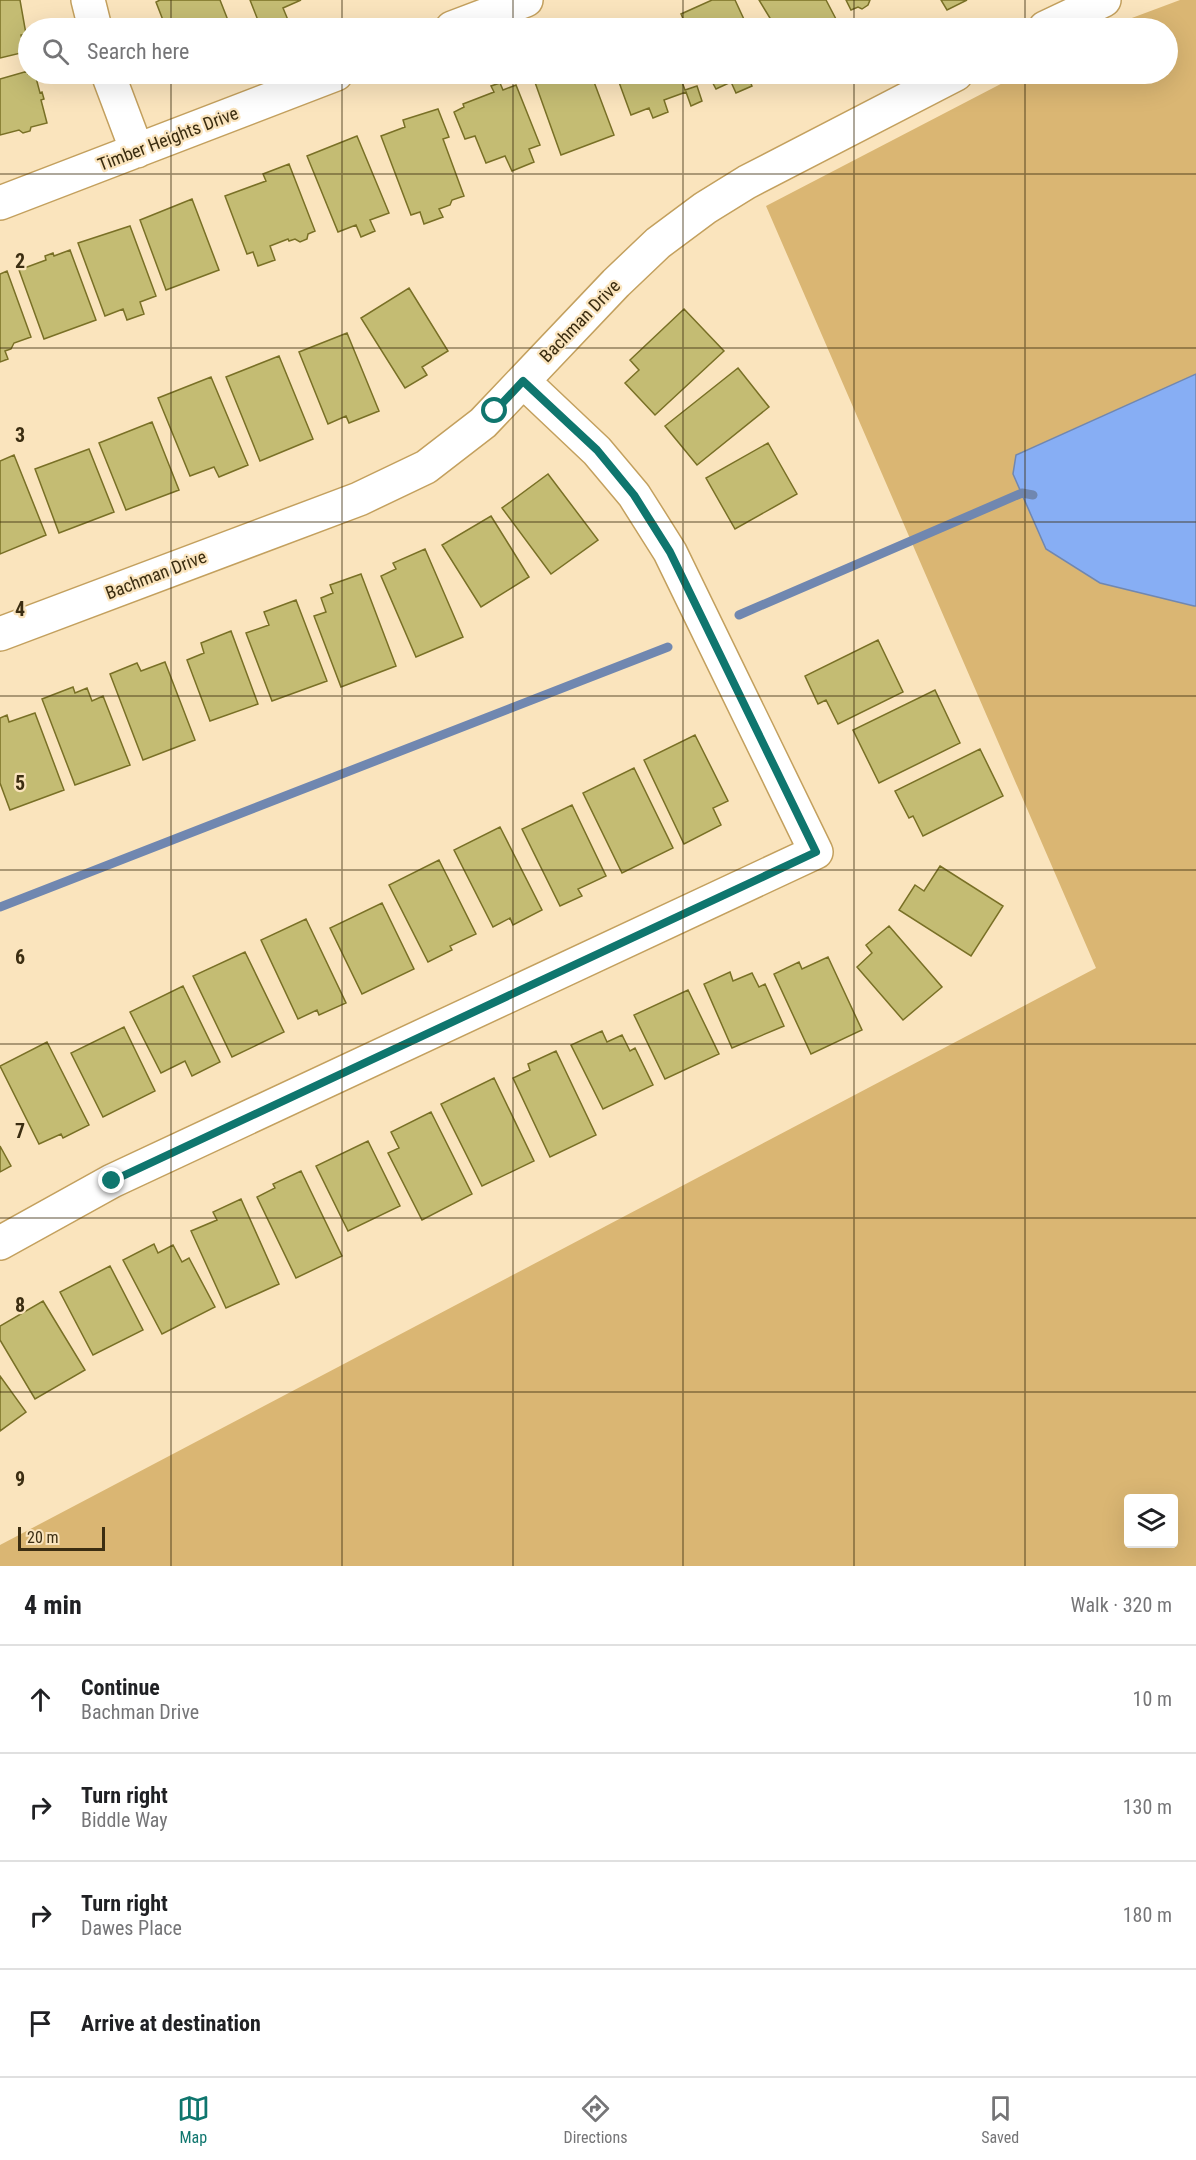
<!DOCTYPE html>
<html lang="en">
<head>
<meta charset="utf-8">
<style>
	:root { --surface:#fff; --page:#f6f6f6; --text:#202124; --muted:#757577; --line:#e0e0e0; --accent:#0f766e }
	body { margin:0; font-family:"Roboto Condensed",sans-serif; background:var(--page); color:var(--text) }
	.controls { position:absolute; right:18px; bottom:18px; display:grid; overflow:hidden; border-radius:6px; box-shadow:0 6px 24px #0002 }
	.controls button { width:54px; height:54px; display:grid; place-items:center; padding:0; border:0; border-bottom:2px solid var(--line); background:var(--surface); color:var(--text); font:30px sans-serif }
	.scale { position:absolute; left:18px; bottom:15px; width:87px; box-sizing:border-box; padding-left:6px; border:3px solid #3b2d11; border-top:0; font-size:16px; line-height:21px; white-space:nowrap; color:#3b2d11; -webkit-text-stroke:4px #fae4bd; paint-order:stroke }
	.stop { position:absolute; width:18px; height:18px; margin:-14px; border:4px solid #0f766e; border-radius:50%; background:#fff }
	.stop.end { background:#0f766e; border-color:#fff; box-shadow:0 2px 6px #0008 }
	.list { margin:0; padding:0; list-style:none }
	h2 { display:flex; justify-content:space-between; align-items:center; height:78px; margin:0; padding:0 24px; font-size:26px }
	h2 small { font-size:20px; font-weight:400; color:var(--muted) }
	.list li { display:grid; grid-template-columns:39px 1fr auto; gap:18px; align-items:center; box-sizing:border-box; height:108px; padding:0 24px; border-top:2px solid var(--line) }
	.list b { display:block; font-size:22px; white-space:nowrap }
	.list p { margin:0; font-size:20px; white-space:nowrap; color:var(--muted) }
	.list em { font-size:20px; font-style:normal; color:var(--muted) }
	.icon { flex:none; width:33px; height:33px; fill:none; stroke:currentColor; stroke-width:2; stroke-linecap:round; stroke-linejoin:round }
	.map { position:relative; flex:none; width:1196px; height:1566px; overflow:hidden }
	.search { position:absolute; background:var(--surface); box-shadow:0 6px 24px #0002; left:18px; right:18px; top:18px; height:66px; display:flex; align-items:center; gap:15px; box-sizing:border-box; padding:0 21px; border-radius:33px; color:var(--muted); font-size:22px }
	.sheet { height:510px; background:var(--surface) }
	nav { display:flex; justify-content:space-around; align-items:center; box-sizing:border-box; height:84px; border-top:2px solid var(--line); background:var(--surface); font-size:16px; color:var(--muted) }
	nav a { display:grid; justify-items:center; gap:3px }
	nav .on { color:var(--accent) }
	.map>svg:first-child { display:block }
	.green { fill:#dab673; fill-rule:evenodd }
	.water { fill:#87aef4; stroke:#7087b0; stroke-width:1.5 }
	.lines { fill:none; stroke-linecap:round; stroke-linejoin:round }
	.stream { stroke:#7087b0; stroke-width:9 }
	.building { fill:#c4bc73; stroke:#797026; stroke-width:1.5 }
	.minor-casing { stroke:#c3a05e; stroke-width:36 }
	.minor { stroke:#fff; stroke-width:33 }
	.route { stroke:#0f766e; stroke-width:8 }
	.grid { fill:none; stroke:#3b2d11; stroke-width:1.5; stroke-opacity:0.55 }
	.labels { text-anchor:middle; stroke-width:4.5; stroke-linejoin:round; paint-order:stroke }
	.street-label { font-size:18px; fill:#3b2d11; stroke:#fae4bd }
	.grid-label { font-size:20px; text-anchor:middle; font-weight:bold; fill:#3b2d11; stroke:#fae4bd; stroke-width:4.5; stroke-linejoin:round; paint-order:stroke }
</style>
</head>
<body>
<div class="map">
<svg width="1196" height="1566" viewBox="0 0 1196 1566">
	<rect width="100%" height="100%" fill="#fae4bd"/>
	<path class="green" d="M1180 0H1196V1566H0V1545L1096 968 766 206 1020 74H1168V28H1105ZM1128 1498H1174V1544H1128Z"/>
	<path class="water" d="M1196 374V606H1194L1100 583 1046 549 1013 474 1016 455Z"/>
	<g class="lines">
		<path class="stream" d="M739 615 1022 493 1033 495
			M0 907 668 647"/>
	</g>
	<path class="building" d="M0 0H20L26 34 21 35 25 52 0 58Z
		M160 0H220L231 28H166L156 2Z
		M250 0H301L283 8 288 20 265 28H261Z
		M712 0H735L748 28H687L681 14Z
		M759 0H826L837 21 829 28H776Z
		M846 0H870L868 5 862 9 858 7 851 10Z
		M941 0H967L947 10Z
		M660 22 662 28H642Z
		M28 71V74H35L40 93 42 92 44 99 41 100 47 123 31 127 30 131 23 133 19 130 0 135V79Z
		M532 74H591L614 135 561 155Z
		M616 74H679L685 90 697 86 702 101 691 106 686 92 664 100 668 112 653 118 649 108 631 115Z
		M708 74H747L752 86 736 93 731 82 716 89Z
		M500 83 503 90 516 85 540 145 529 149 534 162 512 171 505 156 486 163 475 136 465 139 454 112 464 107 463 104 494 92 491 86Z
		M438 109 449 137 443 139 464 196 452 200 450 205 439 209 443 217 424 224 420 212 411 215 381 136 405 127 403 120Z
		M357 136 389 213 370 220 375 231 361 237 356 225 338 232 307 156Z
		M289 164 315 231 308 234 307 239 300 242 295 239 289 241 288 239 270 246 275 260 258 266 253 252 247 254 225 196 266 181 263 174Z
		M192 199 219 270 166 290 140 220Z
		M130 226 156 296 140 302 144 314 127 320 123 309 105 316 78 243Z
		M70 250 96 320 44 339 19 270 46 260 45 256 53 253 54 256Z
		M7 271 31 337 14 343 11 349 5 351 8 359 0 362V274Z
		M409 288 448 351 422 367 427 375 405 388 361 318Z
		M684 309 724 351 655 415 625 383 639 370 630 360Z
		M347 333 379 411 349 423 346 416 328 424 299 352Z
		M279 356 313 439 260 461 226 377Z
		M738 368 769 407 697 465 665 426Z
		M211 377 248 465 219 477 214 467 190 476 158 398Z
		M152 422 179 490 126 510 99 443Z
		M768 443 797 494 735 529 706 478Z
		M89 449 114 512 59 533 35 469Z
		M14 455 46 535 0 554V461Z
		M548 474 598 540 551 574 502 508Z
		M491 516 529 577 481 607 442 545Z
		M425 549 463 637 416 657 381 576 396 569 393 563Z
		M361 574 396 666 341 687 314 616 326 612 321 598 333 593 330 585Z
		M296 600 327 681 272 701 246 633 269 625 264 612Z
		M231 631 258 704 210 721 187 660 204 653 201 643Z
		M878 640 903 692 838 724 826 700 818 704 805 676Z
		M165 662 195 740 143 760 110 674 137 663 141 671Z
		M73 687 75 693 87 688 92 701 103 696 130 765 75 785 42 699Z
		M935 690 960 743 879 783 853 730Z
		M35 713 64 790 10 810 0 783V718L7 715 9 722Z
		M695 735 728 801 713 808 721 825 684 844 644 760Z
		M980 749 1003 796 923 836 913 816 909 818 895 791Z
		M634 768 673 848 622 873 583 793Z
		M572 805 606 876 578 889 582 896 560 906 522 829Z
		M500 827 542 910 513 925 510 918 493 927 454 850Z
		M439 860 476 934 450 946 452 950 428 962 389 885Z
		M940 866 1003 906 971 956 899 910 915 885 924 891Z
		M382 903 414 969 362 994 330 928Z
		M306 919 346 1003 319 1015 317 1010 298 1019 261 940Z
		M889 926 942 987 903 1020 857 967 872 953 866 945Z
		M245 952 284 1032 232 1057 193 976Z
		M828 957 862 1030 811 1054 774 974 799 962 802 969Z
		M730 972 733 981 752 973 759 987 765 984 784 1026 732 1048 704 984Z
		M183 986 220 1062 192 1076 185 1061 161 1073 130 1012Z
		M688 990 719 1054 665 1079 634 1015Z
		M124 1027 155 1091 103 1117 71 1053Z
		M602 1031 607 1042 622 1035 630 1051 635 1048 653 1085 603 1109 571 1045Z
		M47 1042 89 1125 63 1138 61 1134 39 1144 0 1066Z
		M556 1051 596 1135 550 1157 513 1078 530 1070 528 1064Z
		M494 1078 534 1161 482 1186 441 1104Z
		M431 1112 472 1194 422 1220 388 1153 399 1148 391 1132Z
		M368 1141 400 1206 348 1231 316 1166Z
		M0 1146 11 1166 0 1172Z
		M301 1171 342 1256 296 1278 257 1197 275 1188 273 1184Z
		M241 1199 279 1284 226 1308 191 1231 217 1220 213 1212Z
		M154 1244 158 1253 173 1245 182 1262 189 1258 215 1307 162 1334 123 1260Z
		M110 1266 143 1330 93 1355 60 1292Z
		M43 1301 85 1370 35 1399 0 1340V1326Z
		M0 1376 26 1412 0 1431Z"/>
	<g class="lines">
		<g class="minor-casing">
			<path id="minor" d="M88 0 95 28
				M452 28 526 0
				M1045 28 1104 0
				M108 74 137 151
				M0 203 336 74
				M0 634 359 499 426 467 483 423 616 283 658 243 705 208 747 182 956 74
				M0 1243 112 1181 816 852 670 552 634 495 597 451 523 381"/>
		</g>
		<use href="#minor" class="minor"/>
	</g>
	<g class="lines">
		<path class="route" d="M112 1181 816 852 670 552 634 495 597 450 523 381 495 411"/>
	</g>
	<path class="grid" d="M171 0V28M342 0V28M513 0V28M683 0V28M854 0V28M1025 0V28M171 74V1566M342 74V1566M513 74V1566M683 74V1566M854 74V1566M1025 74V1566M0 174H1196M0 348H1196M0 522H1196M0 696H1196M0 870H1196M0 1044H1196M0 1218H1196M0 1392H1196"/>
	<g class="labels">
		<g class="street-label">
			<text transform="translate(168 139) rotate(-21)" y="6">Timber Heights Drive</text>
			<text transform="translate(580 321) rotate(-46)" y="6">Bachman Drive</text>
			<text transform="translate(156 575) rotate(-21)" y="6">Bachman Drive</text>
		</g>
	</g>
	<g class="grid-label">
		<text x="20" y="268">2</text>
		<text x="20" y="442">3</text>
		<text x="20" y="616">4</text>
		<text x="20" y="790">5</text>
		<text x="20" y="964">6</text>
		<text x="20" y="1138">7</text>
		<text x="20" y="1312">8</text>
		<text x="20" y="1486">9</text>
	</g>
</svg>
<div class="controls">
<button><svg class="icon" aria-label="layers" viewBox="0 0 24 24"><path d="M12 4l9 5-9 5-9-5zM3 14l9 5 9-5"/></svg></button>
</div>
<div class="scale">20 m</div>
<div class="stop" style="left:495px;top:411px"></div>
<div class="stop end" style="left:112px;top:1181px"></div>
<div class="search"><svg class="icon" aria-label="search" viewBox="0 0 24 24"><circle cx="10" cy="10" r="6"/><path d="M15 15l6 6"/></svg>Search here</div>
</div>
<section class="sheet">
<h2>4 min<small>Walk · 320 m</small></h2>
<ul class="list">
<li><svg class="icon" aria-label="ahead" viewBox="0 0 24 24"><path d="M12 20V5M6 11l6-6 6 6"/></svg><div><b>Continue</b><p>Bachman Drive</p></div><em>10 m</em></li>
<li><svg class="icon" aria-label="right" viewBox="0 0 24 24"><path d="M7 20v-9h11M14 6l5 5-5 5"/></svg><div><b>Turn right</b><p>Biddle Way</p></div><em>130 m</em></li>
<li><svg class="icon" aria-label="right" viewBox="0 0 24 24"><path d="M7 20v-9h11M14 6l5 5-5 5"/></svg><div><b>Turn right</b><p>Dawes Place</p></div><em>180 m</em></li>
<li><svg class="icon" aria-label="arrive" viewBox="0 0 24 24"><path d="M6 21V4h12l-3 4 3 4H6"/></svg><div><b>Arrive at destination</b></div></li>
</ul>
</section>
<nav>
<a class="on"><svg class="icon" aria-label="map" viewBox="0 0 24 24"><path d="M3 6l6-2 6 2 6-2v14l-6 2-6-2-6 2zM9 4v14M15 6v14"/></svg>Map</a>
<a><svg class="icon" aria-label="directions" viewBox="0 0 24 24"><path d="M12 3l9 9-9 9-9-9zM9 14v-3h6M13 9l2 2-2 2"/></svg>Directions</a>
<a><svg class="icon" aria-label="saved" viewBox="0 0 24 24"><path d="M7 4h10v16l-5-4-5 4z"/></svg>Saved</a>
</nav>
</body>
</html>
